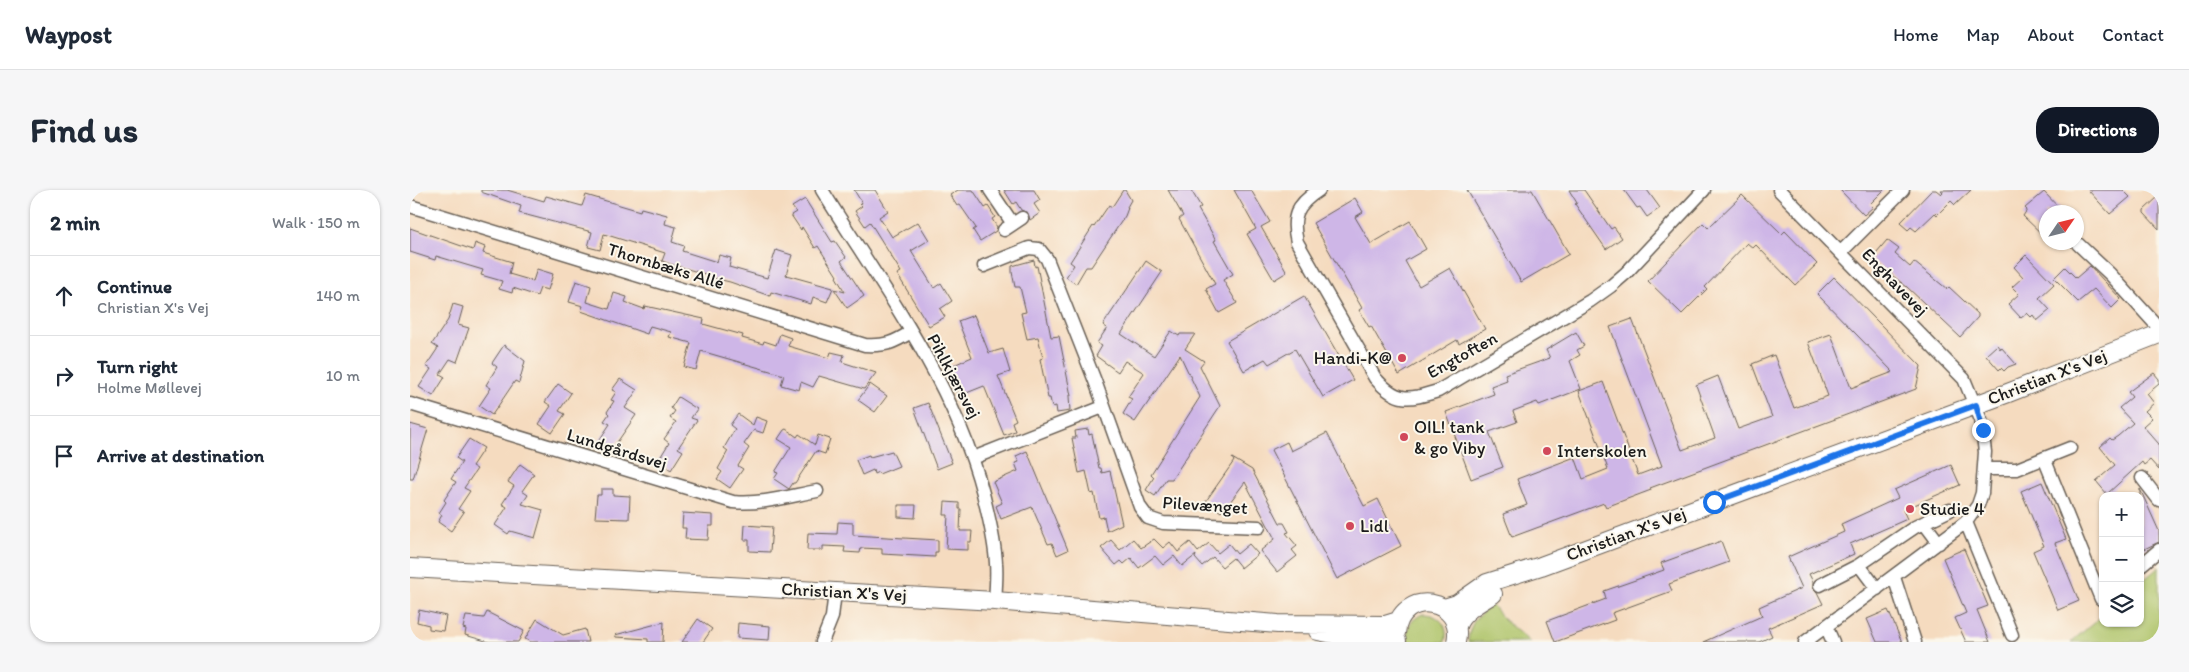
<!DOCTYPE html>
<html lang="en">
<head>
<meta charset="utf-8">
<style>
	:root { --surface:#fff; --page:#f6f6f7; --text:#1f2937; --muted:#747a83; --line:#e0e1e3; --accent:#111827 }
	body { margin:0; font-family:Itim,sans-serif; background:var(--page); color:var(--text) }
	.controls { position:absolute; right:15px; bottom:15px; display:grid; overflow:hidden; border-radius:10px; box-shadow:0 1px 4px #0004 }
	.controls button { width:45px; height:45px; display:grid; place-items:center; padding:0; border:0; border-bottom:1px solid var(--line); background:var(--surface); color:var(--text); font:25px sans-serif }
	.compass { position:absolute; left:1629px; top:15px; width:45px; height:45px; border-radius:50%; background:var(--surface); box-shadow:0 1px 4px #0004; rotate:55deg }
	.stop { position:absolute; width:15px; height:15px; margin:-11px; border:4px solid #1a73e8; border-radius:50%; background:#fff }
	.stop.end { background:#1a73e8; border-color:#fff; box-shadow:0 1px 5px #0008 }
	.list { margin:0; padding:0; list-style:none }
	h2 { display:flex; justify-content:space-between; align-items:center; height:65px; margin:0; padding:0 20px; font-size:21px }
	h2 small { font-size:16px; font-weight:400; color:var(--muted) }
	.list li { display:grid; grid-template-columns:32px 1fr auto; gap:15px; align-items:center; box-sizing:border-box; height:80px; padding:0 20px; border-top:1px solid var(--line) }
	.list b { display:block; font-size:19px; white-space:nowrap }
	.list p { margin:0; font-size:16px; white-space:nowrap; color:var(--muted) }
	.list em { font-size:16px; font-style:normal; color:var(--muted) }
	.icon { flex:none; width:28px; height:28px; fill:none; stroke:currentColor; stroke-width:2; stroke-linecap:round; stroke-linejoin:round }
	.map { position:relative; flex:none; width:1749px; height:452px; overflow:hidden; border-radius:20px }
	header { display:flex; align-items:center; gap:30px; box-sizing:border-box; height:70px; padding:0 25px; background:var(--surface); border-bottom:1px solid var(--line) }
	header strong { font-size:24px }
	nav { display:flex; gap:28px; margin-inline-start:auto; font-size:18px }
	.intro { display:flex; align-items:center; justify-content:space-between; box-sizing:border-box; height:120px; padding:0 30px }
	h1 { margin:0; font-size:35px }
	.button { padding:12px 22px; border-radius:20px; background:var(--accent); color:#fff; font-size:18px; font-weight:700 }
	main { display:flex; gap:30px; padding:0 30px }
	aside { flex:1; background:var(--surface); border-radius:20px; box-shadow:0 1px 4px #0004 }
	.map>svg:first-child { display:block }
	.green { fill:#adc367; stroke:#647042 }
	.building { fill:#ceb6e7 }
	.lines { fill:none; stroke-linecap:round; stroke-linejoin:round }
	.street-casing { stroke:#685f55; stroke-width:15 }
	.secondary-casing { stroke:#685f55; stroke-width:20 }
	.street { stroke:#fff; stroke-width:12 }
	.secondary { stroke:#fff; stroke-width:18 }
	.route { stroke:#1a73e8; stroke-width:6 }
	.poi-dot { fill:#d1495b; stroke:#fbf7ec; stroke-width:2 }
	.labels { text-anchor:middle; stroke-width:4; stroke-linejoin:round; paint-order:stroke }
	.street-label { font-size:18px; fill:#1c1c1c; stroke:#fbf7ec }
	.poi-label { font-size:18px; fill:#1c1c1c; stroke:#fbf7ec; text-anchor:start }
</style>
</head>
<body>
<header>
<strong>Waypost</strong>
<nav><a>Home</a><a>Map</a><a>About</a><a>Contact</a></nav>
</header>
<div class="intro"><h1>Find us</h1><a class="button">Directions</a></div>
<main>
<aside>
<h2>2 min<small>Walk · 150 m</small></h2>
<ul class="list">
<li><svg class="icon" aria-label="ahead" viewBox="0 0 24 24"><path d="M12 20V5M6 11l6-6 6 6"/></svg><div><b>Continue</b><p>Christian X's Vej</p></div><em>140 m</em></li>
<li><svg class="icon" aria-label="right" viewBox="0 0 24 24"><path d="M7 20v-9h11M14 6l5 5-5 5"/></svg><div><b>Turn right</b><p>Holme Møllevej</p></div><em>10 m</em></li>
<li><svg class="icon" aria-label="arrive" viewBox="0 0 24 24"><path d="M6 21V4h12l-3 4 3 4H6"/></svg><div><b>Arrive at destination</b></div></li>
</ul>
</aside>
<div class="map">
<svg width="1749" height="452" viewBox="0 0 1749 452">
	<rect width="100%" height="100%" fill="#fbf7ec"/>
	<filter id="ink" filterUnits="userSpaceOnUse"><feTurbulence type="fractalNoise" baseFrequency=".02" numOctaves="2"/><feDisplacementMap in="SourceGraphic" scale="10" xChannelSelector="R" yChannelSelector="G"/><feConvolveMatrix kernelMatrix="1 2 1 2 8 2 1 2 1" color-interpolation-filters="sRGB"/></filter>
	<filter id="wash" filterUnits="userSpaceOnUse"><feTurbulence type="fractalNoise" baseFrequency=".0096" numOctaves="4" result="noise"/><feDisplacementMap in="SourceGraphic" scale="20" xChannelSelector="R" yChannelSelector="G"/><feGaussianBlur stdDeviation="1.12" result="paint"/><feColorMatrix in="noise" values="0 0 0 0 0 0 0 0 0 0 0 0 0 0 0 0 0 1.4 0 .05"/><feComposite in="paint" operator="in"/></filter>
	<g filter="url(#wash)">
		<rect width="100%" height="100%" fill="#f5dbbf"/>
		<path class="green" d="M1749 377V452H1661L1693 425V433H1730V393Z
			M1082 415 1093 429 1120 452H1058C1060 432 1066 427 1082 415Z
			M1013 424C1029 424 1040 436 1035 452H999C994 439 1001 429 1013 424Z"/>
		<g id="blocks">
			<path class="building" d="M71 0H97L134 11 136 6 172 16 176 5 230 21 231 18 257 25 255 34 266 37 262 52 274 56 272 61 307 72 309 65 321 68 319 77 357 88 366 60 382 65 376 85 423 98 417 112 403 107 401 114 361 102 360 106 320 92 295 86V84L260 74 252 71 255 63 194 44 190 60 178 57 182 42 109 23 111 16 71 2Z
				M444 0H465L478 21 469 27 482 47 508 32 519 50 501 61 524 98 531 93 542 111 530 119 535 127 519 136 487 84 491 82 460 32 455 36 445 21 452 16 450 14 452 13Z
				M548 0H563L575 18 578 16 585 27 582 29 587 37 586 41 570 51 563 40 566 38 550 15 547 16 540 5Z
				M594 0H624L630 10 624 14 630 23 620 30 618 23 611 20 606 12 603 14Z
				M713 0H715L721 10 717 17 718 18 715 26 681 77H676L666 94 656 87 664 75 660 72 683 36 684 37 699 15 702 17Z
				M758 0H781L791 17 788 19 806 50 804 51 823 84 813 90 827 113 809 123 796 99 805 94 769 29 773 26Z
				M824 0H841L860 32 851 37 877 82 864 90 837 44 846 39Z
				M1057 0H1122L1159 64 1111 92Z
				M1159 0H1174L1201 39 1204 37 1212 48 1196 59 1165 14 1167 13Z
				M1214 0H1237L1250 18 1237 27 1230 17 1227 18Z
				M1430 0H1474L1460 14 1463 17 1454 25Z
				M1522 0H1526L1531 4 1533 2 1531 0H1561L1545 15 1541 11 1527 25 1525 23 1506 41 1501 37 1498 40 1490 33Z
				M1678 0H1713L1720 7 1700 24Z
				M1634 2 1653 22H1636V48L1613 26 1617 20 1615 18Z
				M1332 5 1372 44 1375 41 1407 74 1385 95 1346 55 1343 58 1337 53 1295 97 1297 99 1272 124 1238 91 1293 33 1298 38Z
				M1749 6V39L1734 23V20Z
				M945 8 953 22 945 27 961 54 1000 31 1016 59 995 71 1009 96 1040 78 1075 139 1049 154 1047 150 989 185 961 136 959 137 949 120 952 118 903 33Z
				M395 9 422 52 425 51 436 67 431 71 454 106 437 118 424 99 435 102 426 87 427 86 408 56 405 58 392 37 391 40 381 25 386 22 382 17Z
				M0 38 63 60 65 53 75 57 73 63 102 72 99 84 123 91 127 79 143 84 138 100 130 98 127 106 103 98 102 103 89 99 92 91 71 85 73 80 26 66 25 70 0 62Z
				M1477 50 1489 59 1485 64 1500 77 1504 72 1537 99 1539 97 1568 124V127L1550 147 1497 97 1461 69Z
				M1616 65 1644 94 1629 108 1640 120 1627 131 1623 125 1621 127 1617 123 1611 128 1598 114 1609 104 1602 97 1613 87 1604 77Z
				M624 70 625 77 627 76 641 147 649 146 661 206H659L660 221 647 223 646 216 642 217 640 208H638L630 169 633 168 628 147 617 149 611 123 616 122 610 97H605L602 82V76Z
				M736 71 752 82 711 144 744 166 761 141 769 146 770 144H785L775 159 794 171 790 176 810 216 762 289H756L745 306 736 300 744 287 741 284 790 207 770 165 725 232 713 224 722 209 718 207 734 183 715 171 708 182 686 166 692 156 687 153 697 138 693 135Z
				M1680 76 1711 109 1702 118 1684 99 1668 112 1644 88 1655 77 1666 88Z
				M1424 87 1511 176 1506 199 1240 298 1241 300 1196 317 1194 313 1102 347 1093 324 1117 315 1107 289 1165 267 1173 289 1198 279 1169 201 1193 192 1228 285 1252 276 1200 137 1222 129 1272 260 1305 248 1286 195 1308 186 1328 239 1362 227 1342 174 1364 165 1384 218 1418 206 1398 152 1421 144 1441 198 1483 182 1407 104Z
				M166 91 181 96 177 112 199 119 204 103 217 107 215 112 234 119 235 116 294 129 293 134 333 145 332 148 353 154 354 151 366 155 370 144 381 148 378 156 419 168 421 162 434 165 432 172 466 183 454 199 409 186 403 197 391 192 389 200 371 195 374 185 291 161 286 180 274 177 281 153 259 147 261 142 240 136 237 144 171 121 173 116 159 112Z
				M894 106 943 190 913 207 885 159 859 174 855 169 834 181 817 151Z
				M43 114 53 117 48 135 59 138 47 172 40 169 30 184 35 187 23 206 9 197 21 179 16 176 28 158 22 154 38 130Z
				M564 125 579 163 593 159 600 182 588 186 606 230 602 232 605 241 594 245 574 196 549 206 537 178 562 167 548 131Z
				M1166 142 1174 156 1167 160 1170 165 1160 171 1171 199 1129 215 1127 212 1103 221 1107 232 1079 242 1093 277 1061 289 1036 222 1084 204 1081 196 1097 190 1095 184 1140 168 1136 160Z
				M94 155 115 171 109 193 105 191 82 225 69 216 81 198 76 195 87 177 82 173Z
				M1587 155 1590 159 1591 157 1606 174 1598 177 1594 181 1591 178 1589 180 1576 165Z
				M1744 183 1749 189V194L1737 204 1744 213 1735 221 1742 228 1733 236 1749 254V280L1740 270 1734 275 1732 272 1697 304 1686 291 1705 275 1690 257 1700 248 1702 250 1708 246 1723 233 1709 218 1722 207 1718 202Z
				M210 189 227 200 215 218 226 225 201 261 188 252 200 234 194 231 199 224 197 222 204 211 201 210 206 202 202 200Z
				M148 194 161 203 149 221 155 224 142 243 129 234 141 216 135 212Z
				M460 194 477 206 465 222 448 210Z
				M268 207 287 219 281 228 287 230 268 258 273 261 261 280 248 271 259 253 254 249 266 232 260 228 265 221 261 218Z
				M518 213 542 273 527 279 504 218Z
				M328 224 343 235 346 227 357 231 353 243 344 240 334 254 339 258 328 276 333 279 320 298 307 289 312 282 308 279 318 261 314 258 325 239 320 235Z
				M0 234 18 239 3 289H0Z
				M376 239 387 247 389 244 405 255 408 245 420 249 415 264 406 261 385 293H383L379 299 364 289 368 283 365 282 381 257 368 249 374 240Z
				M678 239 679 245 682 244 689 278H691L692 283 700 281 712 334 697 341 694 327 689 328 684 303 681 304 676 281 669 283 662 248H666L665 241Z
				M917 243 954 316 968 309 991 356 927 389 861 260 877 252 881 261Z
				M59 249 74 258 62 276 67 279 54 298 60 301 48 319 54 322 41 341 28 332 32 325 29 323 36 312 34 310 46 292 41 289 52 272 46 268Z
				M482 261 489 276 469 284 468 282 464 284 463 280 452 285 446 270 459 265 460 267Z
				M617 261 658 360 647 365 642 353 638 354 622 317 591 329 586 316 592 313 583 292 608 281 605 273 609 272 606 266Z
				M822 268 842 280 870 333H874L879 342 876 343 887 356 882 360 887 366 867 382 850 361 865 349 835 292 817 316 816 315 811 322 796 311 824 271Z
				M110 274 124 284 112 301 118 305 112 314 133 320 125 348 100 341 98 344 85 335 97 317 92 314 104 296 98 292Z
				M1541 275 1550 295 1493 320 1497 329 1440 354 1444 364 1399 384 1403 392V398L1407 402 1413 414 1358 438 1362 446 1349 452H1293L1352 426 1349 417 1392 398 1378 367 1434 342 1431 334 1488 308 1484 300Z
				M1632 292 1656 349 1645 353 1669 411 1648 420 1623 361 1634 356 1611 301Z
				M191 299H203V305L220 306 219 329 185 328 187 305H191Z
				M1730 299 1749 341V352L1730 361Z
				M535 312 549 313V319H551L550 341H562L561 352H558V360L536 359 538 325H534Z
				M488 315H506L505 328 488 327Z
				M273 323 303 325V336H299L298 350 275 349 276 338H272Z
				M428 332 443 333V345L528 350V362H525V367L472 364V359L451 358 450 363 434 362 435 357 413 356V360H397L398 343 427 344Z
				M335 335 362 337 360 362 339 361V350H334Z
				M723 349 731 358 744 349 753 358 760 352 768 362 780 352 788 362 799 353 808 363 819 354 827 364 839 354 848 364 831 378 823 368 812 377 803 367 792 376 785 368 786 365 772 376 764 366 753 375 745 366 729 378 721 368 714 374 711 371 706 375 691 358 701 350 710 360Z
				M1311 351 1319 372 1259 394 1262 401 1202 423 1205 430 1145 452 1137 431 1196 409 1194 401 1254 380 1251 373Z
				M1554 359 1578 416 1567 420 1580 452H1556L1545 428 1556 423 1533 368Z
				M9 420 36 426 33 441 19 439V435L7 432Z
				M1478 420 1492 452H1467L1457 429Z
				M77 422 114 441 108 452H79L55 445 56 439 53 438 56 426 74 428Z
				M127 429 153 445 175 439 178 452H121L115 449Z
				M288 429 302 439 293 452H272Z
				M254 432 253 452H238V449L206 447 205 445Z
				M328 433 360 436 359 450 327 448Z"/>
		</g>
	</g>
	<g filter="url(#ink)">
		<use href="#blocks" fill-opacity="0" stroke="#685f55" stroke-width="1"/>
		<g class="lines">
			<g class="street-casing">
				<path id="street" d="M412 0C475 102 551 201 577 320 581 337 585 355 586 373 587 385 586 398 585 411
					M580 0 603 34
					M909 0C886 15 881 27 887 52L965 188C987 213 998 210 1028 201L1180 111 1201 96 1216 83 1294 0
					M1369 0 1554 189 1571 230 1575 262 1572 303 1568 315 1556 332 1395 452
					M0 16 455 155C476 156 483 153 501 142
					M594 40 612 28
					M1668 54 1700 84 1749 138
					M1431 62 1493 0
					M574 76 619 58 629 59 637 69 685 191 730 317 738 328 753 333 849 337
					M0 214 323 312C351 315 380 306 407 301
					M563 268 693 217
					M1634 268 1691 409 1693 408
					M1574 279H1607L1660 258
					M1732 288 1749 310
					M1556 332 1602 445
					M1514 333 1529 353
					M1449 375 1467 399
					M1730 376 1749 360
					M1484 387 1505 452
					M1410 395 1449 375 1505 337 1540 320
					M1416 436 1423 452
					M412 452 422 427 425 402"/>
			</g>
			<g class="secondary-casing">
				<path id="secondary" d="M0 378 585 411 868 434 975 435 988 431
					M1034 418 1047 414 1077 393 1131 376 1598 203 1749 144
					M1047 436C1052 421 1070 412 1083 404
					M908 441 943 448 987 451
					M986 443C990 397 1056 408 1046 452"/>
			</g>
			<use href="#street" class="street"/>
			<use href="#secondary" class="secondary"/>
		</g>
	</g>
	<g class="lines" filter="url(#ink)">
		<path class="route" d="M1304 312 1566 215 1573 240"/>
	</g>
	<g class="poi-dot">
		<circle cx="992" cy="168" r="5"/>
		<circle cx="994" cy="247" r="5"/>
		<circle cx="1137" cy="261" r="5"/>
		<circle cx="1500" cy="319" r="5"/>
		<circle cx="940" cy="336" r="5"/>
	</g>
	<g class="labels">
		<g class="street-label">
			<text transform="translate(256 76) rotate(17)" y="6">Thornbæks Allé</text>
			<text transform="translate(1485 92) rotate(46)" y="6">Enghavevej</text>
			<text transform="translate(1052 165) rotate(-29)" y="6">Engtoften</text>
			<text transform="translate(544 186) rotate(62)" y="6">Pihlkjærsvej</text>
			<text transform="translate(1637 187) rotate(-21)" y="6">Christian X's Vej</text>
			<text transform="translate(207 259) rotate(17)" y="6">Lundgårdsvej</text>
			<text transform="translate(795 315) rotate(4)" y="6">Pilevænget</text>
			<text transform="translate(1216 344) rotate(-20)" y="6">Christian X's Vej</text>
			<text transform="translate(434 402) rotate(3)" y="6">Christian X's Vej</text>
		</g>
		<g class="poi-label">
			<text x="982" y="174" text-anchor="end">Handi-K@</text>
			<text x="1004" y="243">OIL! tank<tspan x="1004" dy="21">&amp; go Viby</tspan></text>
			<text x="1147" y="267">Interskolen</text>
			<text x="1510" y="325">Studie 4</text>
			<text x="950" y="342">Lidl</text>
		</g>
	</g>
</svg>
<div class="controls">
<button>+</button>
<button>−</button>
<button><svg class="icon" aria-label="layers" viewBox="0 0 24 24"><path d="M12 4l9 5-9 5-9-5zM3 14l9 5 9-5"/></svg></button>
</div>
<svg class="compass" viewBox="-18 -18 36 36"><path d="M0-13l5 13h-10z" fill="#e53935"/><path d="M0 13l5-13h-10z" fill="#747a83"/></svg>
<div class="stop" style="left:1304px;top:312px"></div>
<div class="stop end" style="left:1573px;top:240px"></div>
</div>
</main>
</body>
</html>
